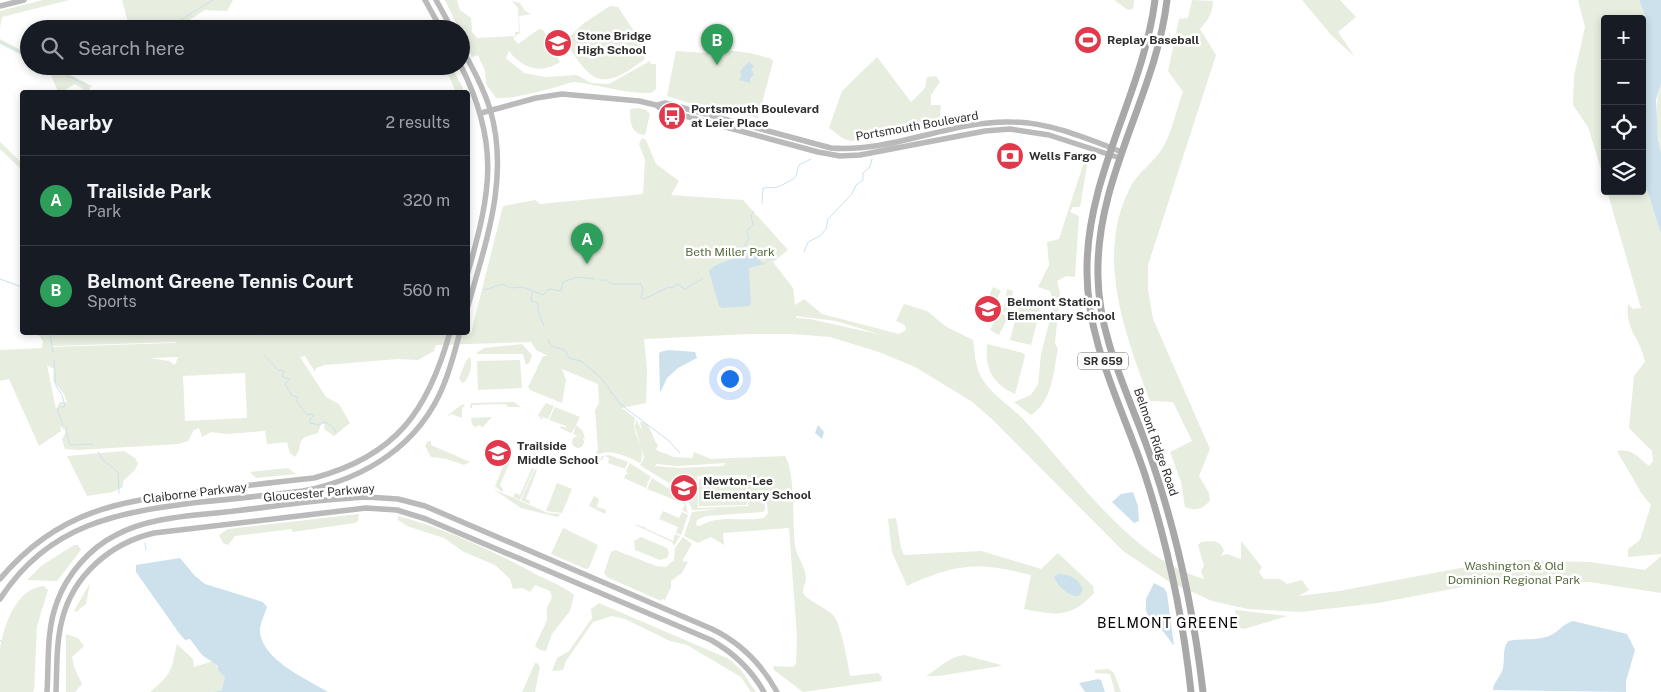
<!DOCTYPE html>
<html lang="en">
<head>
<meta charset="utf-8">
<style>
	:root { --surface:#171b24; --page:#242831; --text:#f1f3f6; --muted:#9ea1a6; --line:#363941; --accent:#e2384b }
	body { margin:0; font-family:"Public Sans",sans-serif; background:var(--page); color:var(--text) }
	.controls { position:absolute; right:15px; top:15px; display:grid; overflow:hidden; border-radius:5px; box-shadow:0 2px 8px #0003 }
	.controls button { width:45px; height:45px; display:grid; place-items:center; padding:0; border:0; border-bottom:1px solid var(--line); background:var(--surface); color:var(--text); font:25px sans-serif }
	.you { position:absolute; left:729px; top:378px; width:18px; height:18px; margin:-12px; border:4px solid #fff; border-radius:50%; background:#1a73e8; box-shadow:0 0 0 8px #1a73e833 }
	.badge { display:grid; place-items:center; width:32px; height:32px; border-radius:50%; background:var(--accent); color:#fff; font-size:16px; font-weight:700 }
	.pin { position:absolute; translate:-50% -41px; filter:drop-shadow(0 1px 2px #0008) }
	.pin::after { content:''; position:absolute; top:26px; width:18px; height:15px; background:inherit; clip-path:polygon(0 0,100% 0,50% 100%) }
	.list { margin:0; padding:0; list-style:none }
	h2 { display:flex; justify-content:space-between; align-items:center; height:65px; margin:0; padding:0 20px; font-size:21px }
	h2 small { font-size:16px; font-weight:400; color:var(--muted) }
	.list li { display:grid; grid-template-columns:32px 1fr auto; gap:15px; align-items:center; box-sizing:border-box; height:90px; padding:0 20px; border-top:1px solid var(--line) }
	.list b { display:block; font-size:19px; white-space:nowrap }
	.list p { margin:0; font-size:16px; white-space:nowrap; color:var(--muted) }
	.list em { font-size:16px; font-style:normal; color:var(--muted) }
	.icon { flex:none; width:28px; height:28px; fill:none; stroke:currentColor; stroke-width:2; stroke-linecap:round; stroke-linejoin:round }
	.map { position:relative; flex:none; width:1661px; height:692px; overflow:hidden }
	.search { position:absolute; background:var(--surface); box-shadow:0 2px 8px #0003; left:20px; top:20px; width:450px; height:55px; display:flex; align-items:center; gap:12px; box-sizing:border-box; padding:0 18px; border-radius:28px; color:var(--muted); font-size:19px }
	.panel { position:absolute; background:var(--surface); box-shadow:0 2px 8px #0003; left:20px; top:90px; width:450px; height:245px; border-radius:5px }
	.map>svg:first-child { display:block }
	.green { fill:#e7eddf; fill-rule:evenodd }
	.water { fill:#cce1ec }
	.lines { fill:none; stroke-linecap:round; stroke-linejoin:round }
	.stream { stroke:#cce1ec; stroke-width:1 }
	.secondary { stroke:#bababa; stroke-width:5.5 }
	.primary { stroke:#a8a8a8; stroke-width:7 }
	.labels { text-anchor:middle; stroke-width:5; stroke-linejoin:round; paint-order:stroke }
	.shield { fill:#fff; stroke:#6e6e6e; stroke-width:1 }
	.shield-label { font-size:11px; font-weight:bold; fill:#303030 }
	.poi-label { font-size:12px; font-weight:bold; fill:#303030; stroke:#fff; text-anchor:start }
	.street-label { font-size:12px; fill:#303030; stroke:#fff }
	.park-label { font-size:12px; fill:#556c3e; stroke:#fff }
	.neighbourhood-label { font-size:14px; letter-spacing:1px; fill:#000; stroke:#fff }
</style>
</head>
<body>
<div class="map">
<svg width="1661" height="692" viewBox="0 0 1661 692">
	<rect width="100%" height="100%" fill="#fff"/>
	<path class="green" d="M43 0H69L2 17 0 28V11Z
		M122 0H233L227 11 205 10 186 22 183 29H130Z
		M445 0H457L460 10 471 18 472 32 477 38 515 36V32H519L518 8 512 1 520 3 525 11 531 14 519 16 520 33 513 38 518 44 539 29 543 30 560 62C541 75 522 68 509 51L506 58 524 73 545 77 577 75 591 83 609 84 650 61 651 64H656V89L651 93C625 94 600 85 575 82 569 82 562 86 556 87 542 91 508 100 496 98L486 84 485 71 478 55 472 57 461 34V29H459Z
		M1114 0H1134L1133 9 1128 10Z
		M1192 0 1213 1C1213 13 1208 20 1200 29L1216 55 1148 265V290L1153 319 1210 449 1199 476 1209 493 1210 501C1201 509 1197 512 1185 507L1181 482 1170 452 1192 441 1173 402 1150 401C1125 334 1095 256 1130 188 1137 173 1153 163 1162 149 1172 133 1176 110 1183 92L1168 71 1179 19 1188 18Z
		M1302 0H1340L1356 17 1338 32 1355 57 1332 36Z
		M1578 0H1639L1645 16 1642 34V19H1605V182L1588 127 1573 105 1574 76 1585 27Z
		M610 6 618 7 636 34 645 59C601 92 592 84 565 41L584 23Z
		M0 39 29 54V59L0 44Z
		M709 48 750 53 772 59 773 62 758 118 695 105 667 96 676 51 708 53Z
		M877 57 911 102 925 88 927 77 936 76 940 82 931 95V105H941L939 127 898 132 851 141 844 139 829 128 842 91Z
		M42 66H53L92 86 87 92 75 84 62 92H58L49 70Z
		M451 66 463 88V92H456L445 67Z
		M1661 84V152C1656 130 1654 106 1661 84Z
		M639 108 646 110 650 114 645 135C630 134 630 120 630 109Z
		M642 138 646 140 656 164 679 181 671 195 743 200 788 250 773 262 793 288 795 305 804 299 822 314 899 334 906 330 905 325 896 321 904 304 927 311 945 326 973 340C975 354 975 368 983 380 995 398 1010 405 1024 420 1075 474 1130 558 1204 579L1201 571 1204 566 1198 545 1201 542C1212 541 1219 539 1224 550L1221 556 1227 554 1241 559V541L1262 567 1259 572 1264 579H1280L1287 584 1302 580 1309 590 1299 596 1339 591 1487 563 1526 560 1590 562 1645 570 1661 556V593L1590 582 1473 585 1378 603 1300 612 1248 609 1212 601 1168 581 1123 551 993 420 971 401 915 367 879 352 830 337 792 334H751L644 339 647 369 646 403 622 408 635 418C630 433 648 449 640 463 631 458 609 447 598 455L596 453 598 449 595 410 599 403 598 384 562 369 566 380 562 403 530 390 528 387 543 356H548L536 350 531 342 436 345 434 351 418 360 398 359 325 365 316 368 315 372 305 356 300 357 326 397 339 404 350 423 334 436 324 429 325 424H321L318 433C292 439 305 445 295 457L290 453 287 442 267 444 265 431 226 434 211 432 202 437 199 428 194 430 188 441 179 444 78 450 65 449 62 439 66 431 60 426 61 431 39 446 9 379 0 381V350L42 348 43 341 37 333H471L503 206 535 200 540 204 643 194 645 160 639 144ZM796 316 836 321 882 335 810 319 796 318ZM176 342V343L51 347 52 346ZM178 357 175 365 169 361 149 358ZM47 365 54 369 53 381 64 394 67 402H60L56 409ZM245 373 247 418 185 421 183 376Z
		M0 142 22 163V170L0 149Z
		M1085 159 1088 160 1080 207H1073L1070 212 1079 216 1075 277 1066 276 1057 281 1060 293 1055 343 1058 349C1053 372 1053 401 1031 415L1014 402 1031 395 1038 384 1041 354 1054 304 1050 291 1038 287 1049 265 1047 242 1059 239Z
		M1642 174 1661 234V554L1628 557V549L1640 540 1651 505 1642 494 1617 451C1631 447 1639 458 1649 466L1653 461 1652 451 1629 428 1634 376 1645 362C1641 338 1625 331 1628 304L1633 309 1641 308 1607 191H1642Z
		M993 287 1001 291 993 306 996 302 1000 304 997 310 993 306 985 305Z
		M1007 289 1013 291 1010 311 1003 312Z
		M1021 297 1042 302 1031 345 1010 340Z
		M999 312 1008 317 999 335 990 330Z
		M522 344 532 355 530 362 526 365 523 354H475L484 348Z
		M987 344 1023 353 1025 356 1015 394C992 383 985 369 987 344Z
		M470 357C473 364 469 381 462 383L459 378 466 361Z
		M520 360 522 388 478 390 477 361Z
		M514 402 521 407H509L505 404 472 405V409L470 407 471 403Z
		M546 403 554 406 548 419 540 416 543 418 542 420 538 415Z
		M463 404 465 406 462 408V418L451 414 448 417 449 414Z
		M555 407 580 417 576 425 583 431 585 439 573 434 576 426 571 433 560 428 561 426 566 428V426L549 420Z
		M492 417 483 427 477 425 476 428 472 424 471 418Z
		M636 419 642 431 640 422H644C652 427 652 438 658 445L656 450 674 457 692 458 694 452 711 459 785 456C796 474 792 524 795 546 797 557 806 568 806 579 806 584 802 588 803 593 805 599 826 608 833 615 841 623 848 664 850 676L878 673 882 677 881 681 803 692 774 670 773 666 793 667 796 664 797 637 789 528 723 533 724 545 711 537 698 543 684 536 692 512 719 509 692 510C686 488 658 478 640 465L644 458 635 427ZM726 463 723 466 678 468 657 466 655 468 656 464 677 466ZM747 475 748 506 698 508 697 476ZM761 478C765 490 767 500 768 513L764 518C745 522 717 514 700 526L696 525 697 520 706 516 763 512 765 510V492Z
		M572 442a6 6 0 1 1 12 0a6 6 0 1 1-12 0Z
		M431 441V445L470 462 464 465 447 459 431 457 425 446 427 442Z
		M124 451 135 458 138 463 135 470 123 481V487L113 492 87 496 67 456Z
		M609 455 628 462 625 469 608 463 609 458 604 456 602 460H600L602 456Z
		M507 457 511 459 500 485 503 489 502 492 495 486Z
		M630 463 651 477 648 482 644 481 648 483 646 488 624 478 626 474H628L626 471Z
		M288 468 296 474 256 478 250 472Z
		M532 468 534 469 520 500 513 497 515 493 520 495Z
		M535 469 537 470 526 499 530 501 529 504 521 500Z
		M746 477 747 505 699 506V479Z
		M652 478 684 498 688 513 682 510 685 504 647 489Z
		M557 483 572 489 562 513 546 511Z
		M493 489 548 513 561 514 557 517 521 508Z
		M594 496 599 499 597 507 606 510 605 514 589 506Z
		M663 511 679 518 682 512 688 515 681 535 676 533 678 527 659 519Z
		M359 514 358 521 355 523 292 532V529L235 536 228 545 223 543 219 535 228 529Z
		M398 516C443 528 489 549 530 571 545 580 561 584 574 595L570 611 552 634 546 651 540 650 535 646 547 620V608L552 597 550 591 535 585 530 592 522 588 513 589 510 579 495 565 464 552 444 538 407 526 398 520Z
		M896 518 901 548 904 555 981 551 1041 569 1058 553 1093 586 1094 593C1071 619 1055 615 1024 609L1031 575C978 562 957 563 907 586L892 552 888 519Z
		M633 524 645 527V528L673 541 675 534 680 536 674 546 672 542Z
		M563 528 598 545 589 568 586 569 551 554Z
		M641 537 667 548 669 553 667 558 660 560 635 550 634 541Z
		M683 537 692 544 682 561 688 562 682 573 671 581V587L665 600 662 599 661 601 607 577 604 573 611 552 615 550 656 566 666 567 674 560 675 548Z
		M74 545H78L81 550 57 581 27 580 41 566Z
		M90 583 86 604 76 612 74 611Z
		M44 586 48 590 37 626 34 690 33 692H0C0 678 0 662 0 649 4 625 16 588 44 586Z
		M599 603 729 659 741 670 756 692H751L741 677 687 645 670 641 625 619 612 616 593 622 566 661 563 670 552 671 557 658 569 651 592 618 591 609Z
		M1235 610 1288 616 1244 629 1238 627Z
		M66 634 78 638 84 646 72 657 74 667 82 684 75 692H66Z
		M177 644 193 659 194 667 213 661 225 677 245 692H150C172 674 171 671 177 644Z
		M964 655 1001 665V666L939 676H926C938 669 950 656 964 655Z
		M535 663H537L540 667 535 692H522Z
		M1109 669 1114 673 1121 692H1115L1110 674 1095 673V670Z"/>
	<path class="water" d="M1639 0H1661V84L1656 100 1658 139 1661 152V234L1642 174V32L1645 16Z
		M749 62 754 66 751 69 754 75 750 78V83L739 80 742 75 740 71Z
		M753 254 764 264 749 268 751 302 750 306 722 308 719 306 709 271C717 261 741 257 753 254Z
		M668 350 695 352 697 358 678 368 667 378 660 393 659 354 660 352Z
		M818 425 824 432 822 439 815 433Z
		M1133 492 1138 506 1139 521 1134 523 1112 502 1121 494Z
		M180 558 195 576 205 584 263 602 267 607C265 614 259 625 260 633 264 661 307 679 328 692H214L222 690 225 677 218 670V666L202 655 190 639 185 640 179 633 136 572V565Z
		M1059 574C1070 574 1079 579 1083 590L1079 596C1069 597 1056 585 1054 576Z
		M1154 583 1164 588 1167 593 1174 646 1163 631 1154 627 1146 611V599Z
		M1573 621 1627 634 1635 650 1626 681V692L1493 690C1493 682 1501 677 1503 668 1505 658 1502 650 1508 641 1522 638 1536 641 1549 636 1558 633 1562 624 1573 621Z
		M1098 679 1101 680 1105 692H1085L1079 683Z"/>
	<g class="lines">
		<path class="stream" d="M166 29 213 0
			M0 42 29 56
			M49 66 87 86
			M762 203 763 188C776 187 775 189 786 183 799 176 795 177 799 165L811 159
			M804 252 808 242 820 236 826 229 828 219 852 194 856 185 863 180V173L870 167 872 159
			M742 256V250L749 238 746 231 753 225 751 215 754 211
			M764 264 771 258 775 259
			M0 279 22 287
			M599 280H606L611 284H641L643 289 641 298 644 299 669 287 673 288 677 284 685 289 702 279
			M484 290 503 284 511 288 523 287 543 295 549 289 561 291 563 282 578 277 595 279
			M532 292 531 301 538 303V310L544 326
			M50 332 53 352
			M254 332 258 336
			M548 340 551 346 565 350 569 358 581 361 601 378 620 404 668 440 680 453
			M264 355 278 370 284 371 282 377 290 379 285 384 292 396 298 397 297 402 307 415 313 414 314 416 310 419V423L320 425 323 422C329 423 334 427 336 433
			M54 360 56 386 62 395 65 406 57 409 63 425
			M67 427 66 431 70 445 92 444 94 446
			M98 452 103 460 118 472 119 493
			M145 543 146 550
			M0 640 2 642"/>
		<path class="secondary" d="M425 0 441 29
			M436 0 452 29
			M0 6 24 0
			M461 47C472 67 483 87 490 109 510 177 486 241 468 306
			M461 66C500 144 491 192 468 272
			M658 105 665 103 831 148C892 153 951 120 1012 122 1049 122 1088 139 1122 152
			M481 113 536 98 562 94 639 101 656 105 663 110 818 152 840 156 860 155 985 131 1010 129 1049 135 1120 158
			M0 579C58 510 119 501 204 491 241 486 277 482 314 478 396 456 428 411 450 332
			M0 599C49 523 119 512 201 502 235 499 269 495 303 491 365 479 420 445 444 384 451 367 455 350 460 332
			M47 692C49 662 46 631 57 602 67 574 90 548 116 535 151 516 195 516 234 511 278 506 322 499 367 497L398 499 425 506 712 629C741 643 761 663 777 692
			M56 692C57 668 56 643 62 620 73 575 111 543 154 533L366 508 397 510 426 519 711 640C734 653 751 669 764 692"/>
		<path class="primary" d="M1155 0C1143 93 1087 174 1087 269 1086 342 1123 408 1145 475 1168 546 1183 618 1191 692
			M1167 0C1156 95 1095 178 1098 277 1099 343 1133 402 1153 464 1178 538 1194 614 1203 692"/>
	</g>
	<defs>
		<g id="stadium-disc" transform="scale(1.4375)"><circle r="9.5" fill="#e2384b" stroke="#fff"/><path d="M0-5a6.5 5 0 1 0 0 10a6.5 5 0 1 0 0-10ZM-3.5-1.8h7v3.6h-7Z" fill="#fff"/></g>
		<g id="school-disc" transform="scale(1.4375)"><circle r="9.5" fill="#e2384b" stroke="#fff"/><path d="M0-5L7-2L0 1L-7-2ZM-4 1L0 2.5L4 1V4Q0 6-4 4Z" fill="#fff"/></g>
		<g id="bus-disc" transform="scale(1.4375)"><circle r="9.5" fill="#e2384b" stroke="#fff"/><path d="M-5-6H5V4H4V6H2V4H-2V6H-4V4H-5ZM-3.5-4V0h7V-4ZM-3.5 1.2v1.5H-2V1.2ZM2 1.2v1.5H3.5V1.2Z" fill="#fff"/></g>
		<g id="bank-disc" transform="scale(1.4375)"><circle r="9.5" fill="#e2384b" stroke="#fff"/><path d="M-6-4H6V4H-6ZM0-2.3a2.3 2.3 0 1 0 0 4.6a2.3 2.3 0 1 0 0-4.6Z" fill="#fff"/></g>
	</defs>
	<g fill-rule="evenodd">
		<use href="#stadium-disc" x="1088" y="40"/>
		<use href="#school-disc" x="558" y="43"/>
		<use href="#bus-disc" x="672" y="116"/>
		<use href="#bank-disc" x="1010" y="156"/>
		<use href="#school-disc" x="988" y="309"/>
		<use href="#school-disc" x="498" y="453"/>
		<use href="#school-disc" x="684" y="488"/>
	</g>
	<g class="labels">
		<rect class="shield" x="1078" y="352.5" width="50" height="17" rx="4"/>
		<g class="shield-label">
			<text x="1103" y="365">SR 659</text>
		</g>
		<g class="poi-label">
			<text x="577" y="40">Stone Bridge<tspan x="577" dy="14">High School</tspan></text>
			<text x="1107" y="44">Replay Baseball</text>
			<text x="691" y="113">Portsmouth Boulevard<tspan x="691" dy="14">at Leier Place</tspan></text>
			<text x="1029" y="160">Wells Fargo</text>
			<text x="1007" y="306">Belmont Station<tspan x="1007" dy="14">Elementary School</tspan></text>
			<text x="517" y="450">Trailside<tspan x="517" dy="14">Middle School</tspan></text>
			<text x="703" y="485">Newton-Lee<tspan x="703" dy="14">Elementary School</tspan></text>
		</g>
		<g class="street-label">
			<text transform="translate(917 126) rotate(-10)" y="4">Portsmouth Boulevard</text>
			<text transform="translate(1156 442) rotate(71)" y="4">Belmont Ridge Road</text>
			<text transform="translate(195 493) rotate(-7)" y="4">Claiborne Parkway</text>
			<text transform="translate(319 493) rotate(-5)" y="4">Gloucester Parkway</text>
		</g>
		<g class="park-label">
			<text x="730" y="256">Beth Miller Park</text>
			<text x="1514" y="570">Washington &amp; Old<tspan x="1514" dy="14">Dominion Regional Park</tspan></text>
		</g>
		<g class="neighbourhood-label">
			<text x="1168" y="628">BELMONT GREENE</text>
		</g>
	</g>
</svg>
<div class="controls">
<button>+</button>
<button>−</button>
<button><svg class="icon" aria-label="locate" viewBox="0 0 24 24"><circle cx="12" cy="12" r="6"/><path d="M12 2v4M12 18v4M2 12h4M18 12h4"/></svg></button>
<button><svg class="icon" aria-label="layers" viewBox="0 0 24 24"><path d="M12 4l9 5-9 5-9-5zM3 14l9 5 9-5"/></svg></button>
</div>
<div class="you"></div>
<div class="pin badge" style="left:587px;top:264px;background:#2e9e5b">A</div>
<div class="pin badge" style="left:717px;top:65px;background:#2e9e5b">B</div>
<div class="search"><svg class="icon" aria-label="search" viewBox="0 0 24 24"><circle cx="10" cy="10" r="6"/><path d="M15 15l6 6"/></svg>Search here</div>
<section class="panel">
<h2>Nearby<small>2 results</small></h2>
<ul class="list">
<li><span class="badge" style="background:#2e9e5b">A</span><div><b>Trailside Park</b><p>Park</p></div><em>320 m</em></li>
<li><span class="badge" style="background:#2e9e5b">B</span><div><b>Belmont Greene Tennis Court</b><p>Sports</p></div><em>560 m</em></li>
</ul>
</section>
</div>
</body>
</html>
